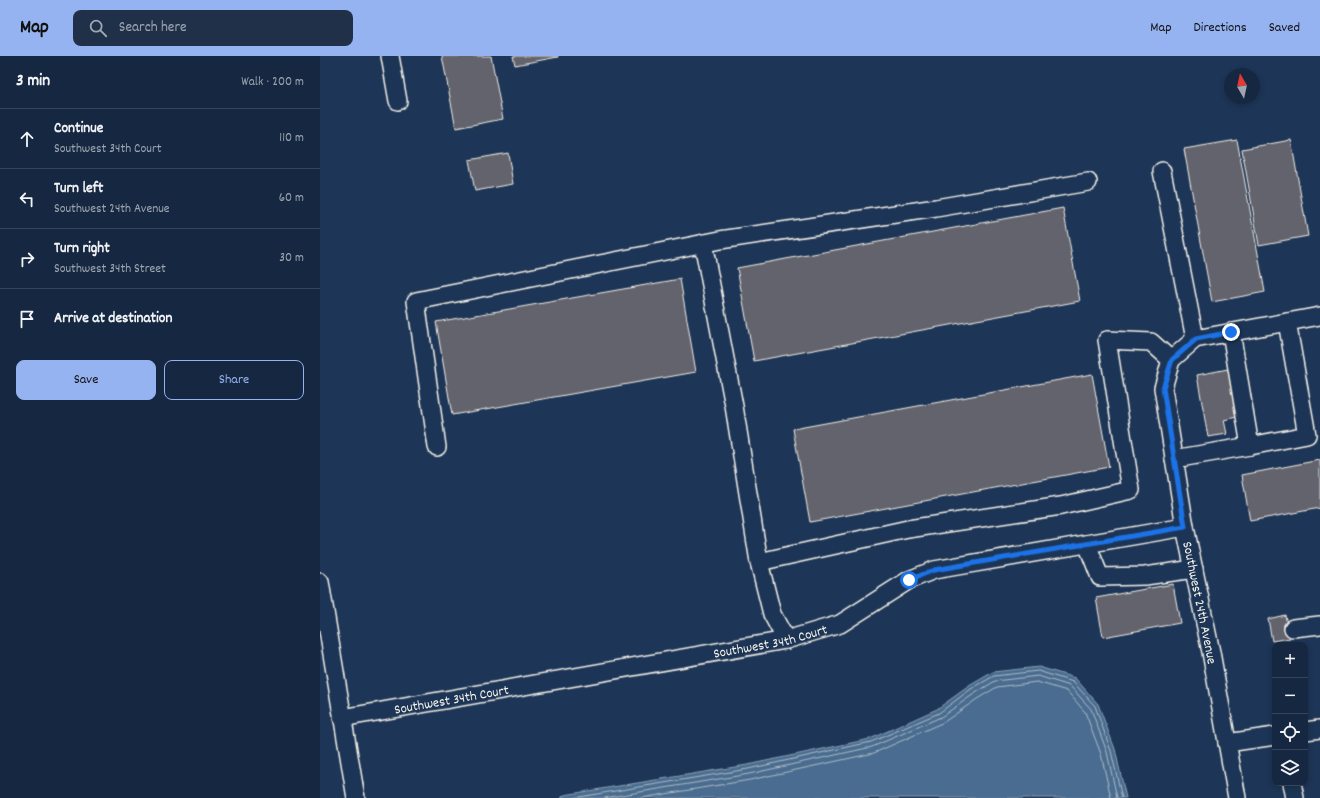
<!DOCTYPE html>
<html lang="en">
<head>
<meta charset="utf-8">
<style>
	:root { --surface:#162841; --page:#1f3048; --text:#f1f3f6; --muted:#9ea6b1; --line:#35445a; --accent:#95b2f1 }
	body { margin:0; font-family:Dekko,sans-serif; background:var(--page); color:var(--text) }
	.controls { position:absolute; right:12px; bottom:12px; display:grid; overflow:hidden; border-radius:8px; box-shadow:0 2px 6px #0003 }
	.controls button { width:36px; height:36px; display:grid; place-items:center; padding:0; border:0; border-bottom:1px solid var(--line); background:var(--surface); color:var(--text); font:20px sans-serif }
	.compass { position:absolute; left:904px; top:12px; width:36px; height:36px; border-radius:50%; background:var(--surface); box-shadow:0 2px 6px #0003; rotate:351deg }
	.stop { position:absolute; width:12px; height:12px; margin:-9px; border:3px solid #1a73e8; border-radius:50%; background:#fff }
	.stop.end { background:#1a73e8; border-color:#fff; box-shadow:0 1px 4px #0008 }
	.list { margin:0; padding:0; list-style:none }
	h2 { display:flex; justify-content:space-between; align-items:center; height:52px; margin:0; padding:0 16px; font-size:17px }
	h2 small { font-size:13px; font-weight:400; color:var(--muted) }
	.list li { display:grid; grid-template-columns:26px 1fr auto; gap:12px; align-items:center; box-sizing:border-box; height:60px; padding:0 16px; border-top:1px solid var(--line) }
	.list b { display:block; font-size:15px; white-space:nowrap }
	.list p { margin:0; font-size:13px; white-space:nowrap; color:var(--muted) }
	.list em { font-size:13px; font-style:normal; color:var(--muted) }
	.actions { display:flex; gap:8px; padding:12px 16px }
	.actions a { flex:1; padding:9px 0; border:1px solid var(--accent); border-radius:8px; text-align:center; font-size:14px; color:var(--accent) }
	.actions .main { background:var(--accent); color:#111 }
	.icon { flex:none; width:22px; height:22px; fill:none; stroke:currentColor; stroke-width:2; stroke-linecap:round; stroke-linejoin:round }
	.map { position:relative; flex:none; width:1000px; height:742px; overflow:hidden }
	header { display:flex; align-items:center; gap:24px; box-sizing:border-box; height:56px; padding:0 20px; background:var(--accent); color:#111 }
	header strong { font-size:19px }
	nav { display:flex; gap:22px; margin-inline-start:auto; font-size:14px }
	.search { width:280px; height:36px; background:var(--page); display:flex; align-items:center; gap:10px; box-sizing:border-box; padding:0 14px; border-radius:8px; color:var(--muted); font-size:15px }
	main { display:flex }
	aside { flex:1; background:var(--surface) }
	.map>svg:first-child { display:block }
	.water { fill:#496c90; stroke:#8da1b3 }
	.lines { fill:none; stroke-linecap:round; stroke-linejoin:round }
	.shore { stroke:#b0bcc5; stroke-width:1 }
	.building { fill:#63636d; stroke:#f4f1e8 }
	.minor-casing { stroke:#f4f1e8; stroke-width:20 }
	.minor { stroke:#1d3557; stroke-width:17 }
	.route { stroke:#1a73e8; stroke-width:5 }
	.labels { text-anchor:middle; stroke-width:4; stroke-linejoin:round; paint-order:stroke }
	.street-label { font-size:14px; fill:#f4f1e8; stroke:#1d3557 }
</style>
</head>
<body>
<header>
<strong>Map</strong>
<div class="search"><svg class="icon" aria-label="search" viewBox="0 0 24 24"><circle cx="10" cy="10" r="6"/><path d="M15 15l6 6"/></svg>Search here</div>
<nav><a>Map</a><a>Directions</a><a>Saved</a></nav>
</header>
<main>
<aside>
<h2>3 min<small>Walk · 200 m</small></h2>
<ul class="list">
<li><svg class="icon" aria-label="ahead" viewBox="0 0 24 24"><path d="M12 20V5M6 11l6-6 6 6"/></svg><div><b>Continue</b><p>Southwest 34th Court</p></div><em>110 m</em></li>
<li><svg class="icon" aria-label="left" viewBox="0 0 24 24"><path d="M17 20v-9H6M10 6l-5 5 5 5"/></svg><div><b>Turn left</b><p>Southwest 24th Avenue</p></div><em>60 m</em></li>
<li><svg class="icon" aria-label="right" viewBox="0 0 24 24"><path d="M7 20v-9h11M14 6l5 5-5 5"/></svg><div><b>Turn right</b><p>Southwest 34th Street</p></div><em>30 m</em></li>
<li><svg class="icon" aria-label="arrive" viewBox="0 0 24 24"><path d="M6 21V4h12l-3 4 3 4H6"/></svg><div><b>Arrive at destination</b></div></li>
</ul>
<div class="actions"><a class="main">Save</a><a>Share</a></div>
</aside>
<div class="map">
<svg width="1000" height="742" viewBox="0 0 1000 742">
	<rect width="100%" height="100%" fill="#1d3557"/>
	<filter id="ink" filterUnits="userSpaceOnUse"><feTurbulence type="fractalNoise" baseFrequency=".025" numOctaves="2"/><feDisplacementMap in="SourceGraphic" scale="8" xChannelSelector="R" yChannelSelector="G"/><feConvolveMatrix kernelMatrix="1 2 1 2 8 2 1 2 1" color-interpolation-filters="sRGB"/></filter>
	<g filter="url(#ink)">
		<path class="water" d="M719 611 755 622 778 648 795 693 806 742H241L244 739 427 709 550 683 617 653 649 630 673 616Z"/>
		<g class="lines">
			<path class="shore" d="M253 742 428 713 551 686 619 657 651 633 674 620 718 615 753 626 775 650 791 695 802 742
				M284 742 429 718 552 691 621 661 654 638 675 625 718 620 750 630 771 653 787 696 797 742
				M321 742 430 724 554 697 624 666 657 643 677 631 717 626 747 635 765 656 781 698 791 742"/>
		</g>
		<path class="building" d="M122 0H171L183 63 136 72Z
			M193 0H238V1L195 9Z
			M917 84 945 236 892 246 864 93Z
			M971 84 988 180 939 189 922 93Z
			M188 97 193 128 155 135 149 104Z
			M743 152 760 245 434 305 417 212Z
			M360 223 376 316 132 359 116 266Z
			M908 313 917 361 904 364 907 378 888 381 877 319Z
			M772 318 789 411 490 466 473 373Z
			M1000 404V452L930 465 922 419Z
			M853 528 860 567 783 581 776 542Z
			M965 559 970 582 952 585 948 563Z"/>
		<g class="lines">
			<g class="minor-casing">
				<g id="minor">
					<path d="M70 0 78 45"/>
					<path d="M842 115 875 283"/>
					<path d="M383 187 414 350 439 506 452 558 466 584"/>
					<path d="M911 276 930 390 987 379 967 266"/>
					<path id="s1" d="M851 304 843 332 865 471 891 596 917 742"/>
					<path d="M851 304 875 283 1000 260"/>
					<path d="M117 391 96 245 400 184 616 152 768 126"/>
					<path d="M854 403 930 390"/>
					<path d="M767 488 780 521 825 520 874 513"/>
					<path d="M439 506 588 473 741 450 811 434 787 284 831 286 851 304"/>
					<path d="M0 526 36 742"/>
					<path d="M973 572 1000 569"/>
					<path id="s2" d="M22 662 466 584 520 568 589 524 614 514 865 471"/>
					<path d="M985 675 1000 673"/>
					<path d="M907 687 955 680"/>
					<path d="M972 727 975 742"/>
				</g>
			</g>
			<use href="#minor" class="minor"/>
		</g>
	</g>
	<g class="lines" filter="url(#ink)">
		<path class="route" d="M589 524 614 514 865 471 843 332 852 304 876 283 911 276"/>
	</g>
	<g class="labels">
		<g class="street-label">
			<text dy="5" stroke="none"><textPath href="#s1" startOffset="247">Southwest 24th Avenue</textPath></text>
			<text dy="5" stroke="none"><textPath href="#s2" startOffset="435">Southwest 34th Court</textPath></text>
			<text dy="5" stroke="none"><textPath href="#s2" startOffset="111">Southwest 34th Court</textPath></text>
		</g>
	</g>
</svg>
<div class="controls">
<button>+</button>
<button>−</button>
<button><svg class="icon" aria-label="locate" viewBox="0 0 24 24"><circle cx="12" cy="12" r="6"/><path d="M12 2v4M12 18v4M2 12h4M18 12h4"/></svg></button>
<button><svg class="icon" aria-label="layers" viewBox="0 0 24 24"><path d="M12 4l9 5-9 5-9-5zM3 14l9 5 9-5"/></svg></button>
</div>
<svg class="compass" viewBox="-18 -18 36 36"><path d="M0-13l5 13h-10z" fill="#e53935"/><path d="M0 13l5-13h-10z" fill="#9ea6b1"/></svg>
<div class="stop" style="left:589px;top:524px"></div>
<div class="stop end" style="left:911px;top:276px"></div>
</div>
</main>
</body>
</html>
